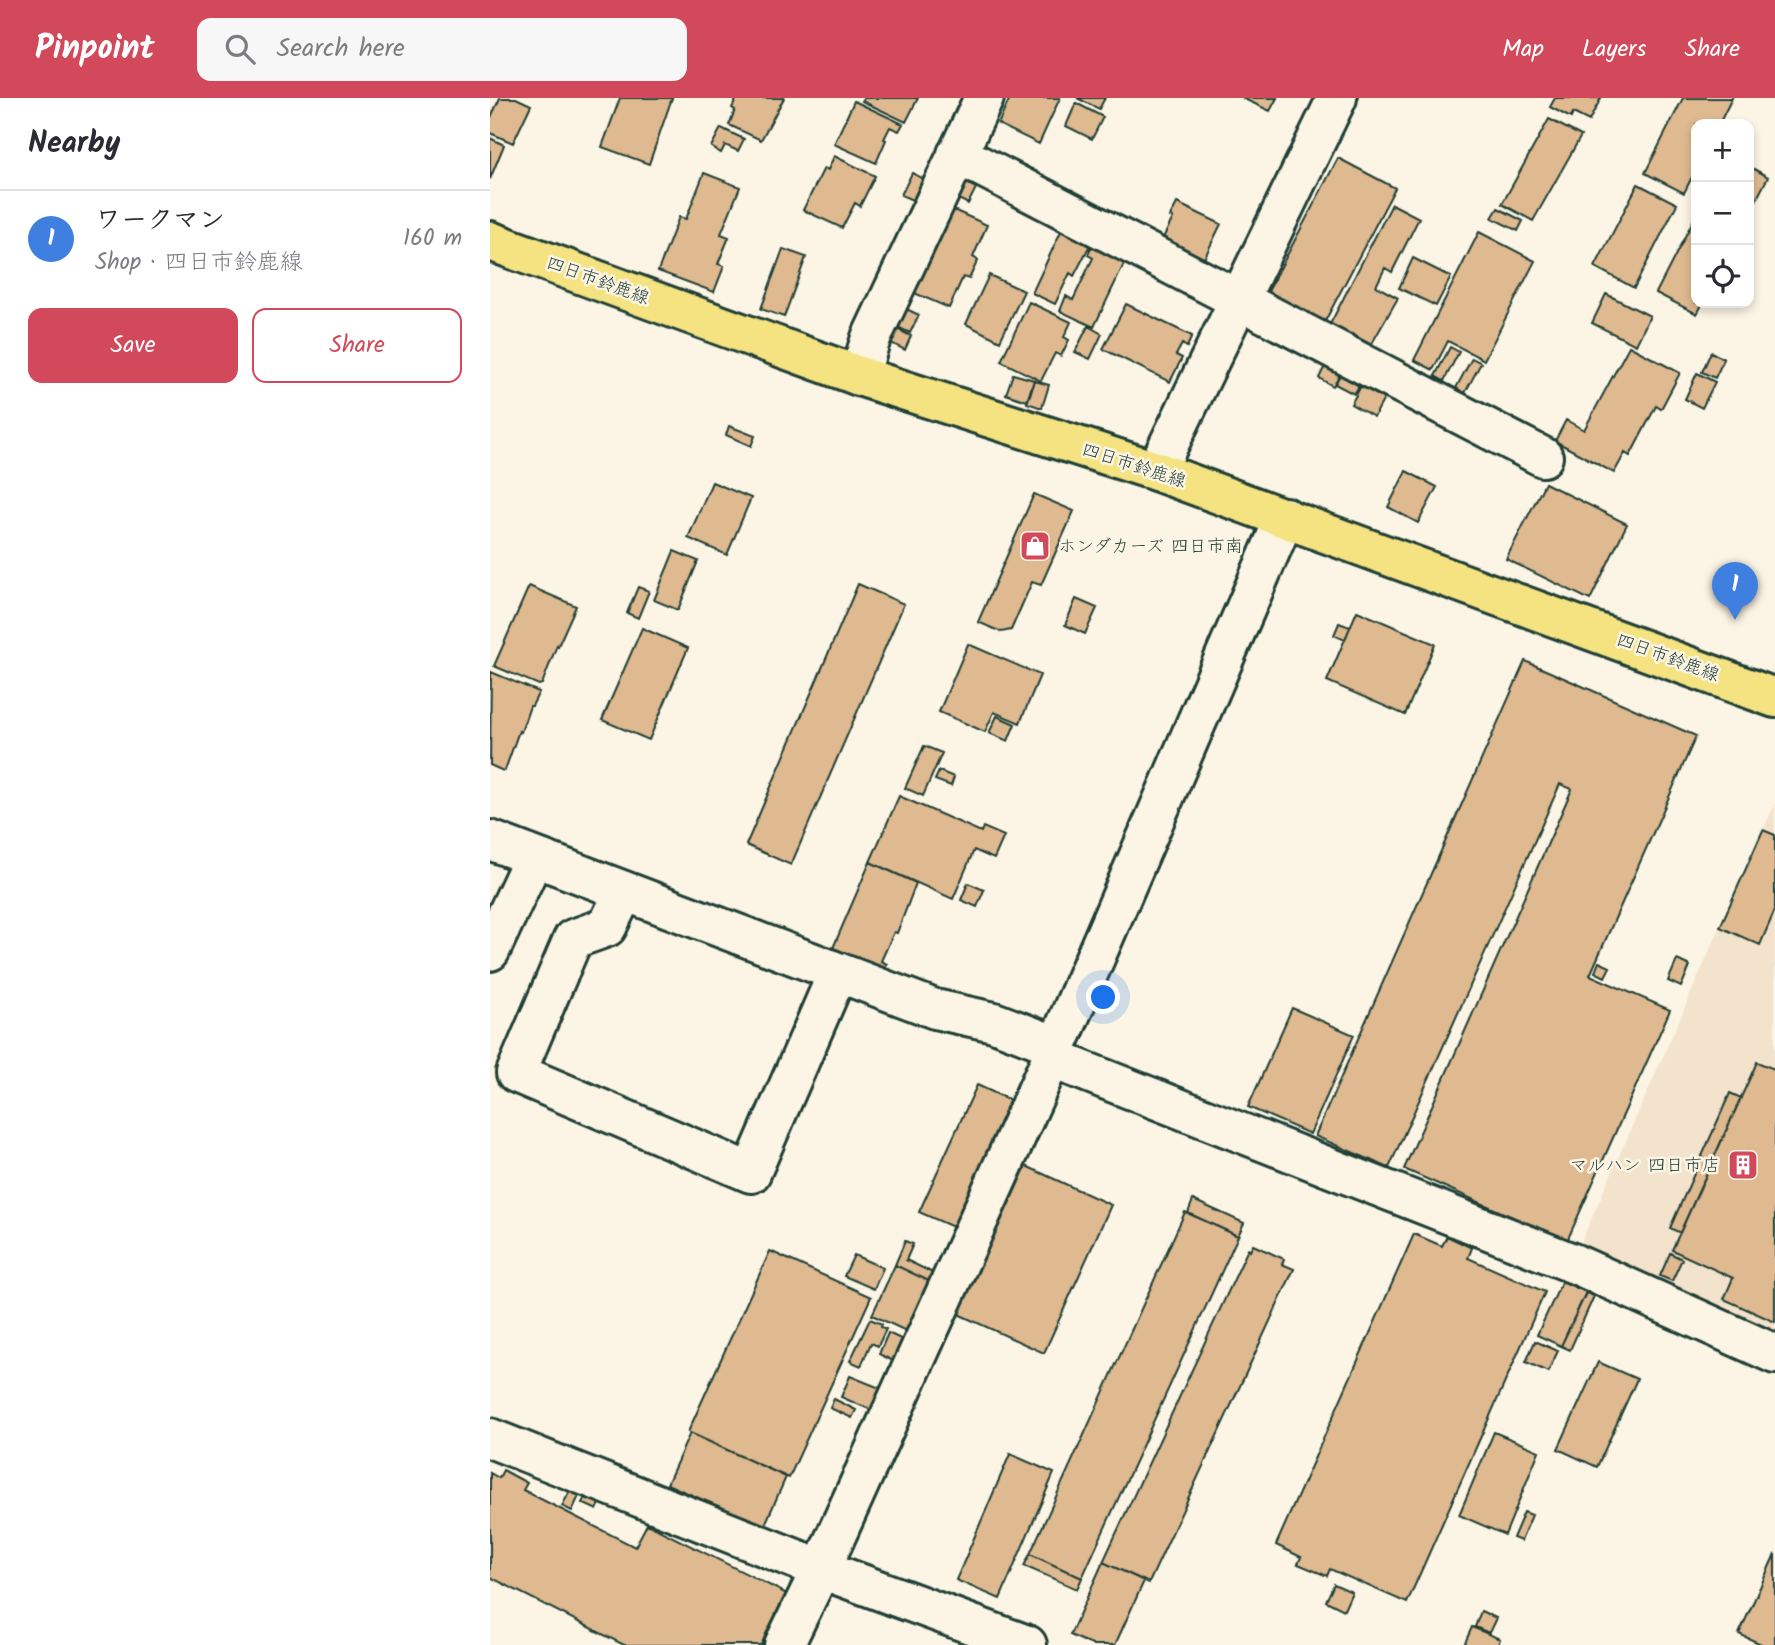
<!DOCTYPE html>
<html lang="en">
<head>
<meta charset="utf-8">
<style>
	:root { --surface:#fff; --page:#f7f7f7; --text:#2b2b33; --muted:#7c7c81; --line:#e1e1e2; --accent:#d1495b }
	body { margin:0; font-family:Kalam,"Klee One",sans-serif; background:var(--page); color:var(--text) }
	.controls { position:absolute; right:21px; top:21px; display:grid; overflow:hidden; border-radius:14px; box-shadow:0 4px 10px #0003 }
	.controls button { width:63px; height:63px; display:grid; place-items:center; padding:0; border:0; border-bottom:2px solid var(--line); background:var(--surface); color:var(--text); font:35px sans-serif }
	.you { position:absolute; left:614px; top:900px; width:24px; height:24px; margin:-18px; border:5px solid #fff; border-radius:50%; background:#1a73e8; box-shadow:0 0 0 10px #1a73e833 }
	.badge { display:grid; place-items:center; width:46px; height:46px; border-radius:50%; background:var(--accent); color:#fff; font-size:23px; font-weight:700 }
	.pin { position:absolute; translate:-50% -58px; filter:drop-shadow(0 2px 4px #0008) }
	.pin::after { content:''; position:absolute; top:37px; width:24px; height:21px; background:inherit; clip-path:polygon(0 0,100% 0,50% 100%) }
	.list { margin:0; padding:0; list-style:none }
	h2 { display:flex; justify-content:space-between; align-items:center; height:91px; margin:0; padding:0 28px; font-size:30px }
	h2 small { font-size:23px; font-weight:400; color:var(--muted) }
	.list li { display:grid; grid-template-columns:46px 1fr auto; gap:21px; align-items:center; box-sizing:border-box; height:98px; padding:0 28px; border-top:2px solid var(--line) }
	.list b { display:block; font-size:26px; white-space:nowrap }
	.list p { margin:0; font-size:23px; white-space:nowrap; color:var(--muted) }
	.list em { font-size:23px; font-style:normal; color:var(--muted) }
	.actions { display:flex; gap:14px; padding:21px 28px }
	.actions a { flex:1; padding:16px 0; border:2px solid var(--accent); border-radius:14px; text-align:center; font-size:24px; color:var(--accent) }
	.actions .main { background:var(--accent); color:#fff }
	.icon { flex:none; width:38px; height:38px; fill:none; stroke:currentColor; stroke-width:2; stroke-linecap:round; stroke-linejoin:round }
	.map { position:relative; flex:none; width:1285px; height:1547px; overflow:hidden }
	header { display:flex; align-items:center; gap:42px; box-sizing:border-box; height:98px; padding:0 35px; background:var(--accent); color:#fff }
	header strong { font-size:33px }
	nav { display:flex; gap:38px; margin-inline-start:auto; font-size:24px }
	.search { width:490px; height:63px; background:var(--page); display:flex; align-items:center; gap:18px; box-sizing:border-box; padding:0 24px; border-radius:14px; color:var(--muted); font-size:26px }
	main { display:flex }
	aside { flex:1; background:var(--surface) }
	.map>svg:first-child { display:block }
	.built { fill:#f3e3cc }
	.building { fill:#dfb990; stroke:#1f3d34; stroke-width:2 }
	.lines { fill:none; stroke-linecap:round; stroke-linejoin:round }
	.minor-casing { stroke:#1f3d34; stroke-width:44 }
	.major-casing { stroke:#1f3d34; stroke-width:44 }
	.minor { stroke:#fcf5e5; stroke-width:38 }
	.major { stroke:#f5e382; stroke-width:38 }
	.labels { text-anchor:middle; stroke-width:5; stroke-linejoin:round; paint-order:stroke }
	.street-label { font-size:18px; fill:#1f3d34; stroke:#fcf5e5 }
	.poi-label { font-size:18px; fill:#1f3d34; stroke:#fcf5e5; text-anchor:start }
</style>
</head>
<body>
<header>
<strong>Pinpoint</strong>
<div class="search"><svg class="icon" aria-label="search" viewBox="0 0 24 24"><circle cx="10" cy="10" r="6"/><path d="M15 15l6 6"/></svg>Search here</div>
<nav><a>Map</a><a>Layers</a><a>Share</a></nav>
</header>
<main>
<aside>
<h2>Nearby<small></small></h2>
<ul class="list">
<li><span class="badge" style="background:#3f7fe0">1</span><div><b>ワークマン</b><p>Shop · 四日市鈴鹿線</p></div><em>160 m</em></li>
</ul>
<div class="actions"><a class="main">Save</a><a>Share</a></div>
</aside>
<div class="map">
<svg width="1285" height="1547" viewBox="0 0 1285 1547">
	<rect width="100%" height="100%" fill="#fcf5e5"/>
	<filter id="ink" filterUnits="userSpaceOnUse"><feTurbulence type="fractalNoise" baseFrequency=".0143" numOctaves="2"/><feDisplacementMap in="SourceGraphic" scale="14" xChannelSelector="R" yChannelSelector="G"/><feConvolveMatrix kernelMatrix="1 2 1 2 8 2 1 2 1" color-interpolation-filters="sRGB"/></filter>
	<g filter="url(#ink)">
		<path class="built" d="M1285 705V1241L1087 1153Z"/>
		<path class="building" d="M10 0H26L41 7 23 45 0 35V21Z
			M130 0H182L159 66 112 49Z
			M247 0H294L271 42 239 27 245 12 242 10Z
			M374 0H428L416 24 372 3Z
			M520 0H570L549 46 508 26Z
			M587 0H615L609 11Z
			M752 0H787L780 13Z
			M1065 0H1111L1099 23 1083 15 1081 20 1060 9Z
			M1193 0H1242L1229 26H1206V71L1194 95 1155 75Z
			M364 3 413 26 409 33 400 29 394 41 396 42 386 65 344 46Z
			M586 5 613 19 602 41 576 28Z
			M1059 21 1091 38 1043 123 1012 106Z
			M231 30 254 41 248 53 235 47 231 55 221 49Z
			M0 40 14 47 0 81Z
			M344 58 385 78 370 108 365 105 352 130 313 112 334 70 338 72Z
			M848 60 905 90 831 231 774 201Z
			M1259 68 1278 79 1259 116Z
			M214 75 250 89 231 136 239 139 228 166 234 168 224 194 168 173 189 119 196 121Z
			M422 75 438 83 434 107 411 97Z
			M467 80 486 90 478 106 459 96Z
			M1148 86 1187 106 1144 190 1105 169Z
			M687 105 731 126 711 167 670 146 683 120 680 119Z
			M902 106 929 120 902 174 895 170 886 188 908 200 881 247 862 236 856 247 835 236Z
			M459 110 497 127 483 159 488 162 479 181 473 179 459 210 422 194Z
			M1008 110 1033 123 1028 133 1002 120Z
			M1206 117V205H1213L1207 216 1166 195Z
			M572 131 601 145 584 178 580 175 565 206 542 195Z
			M989 134 1045 163 994 262 958 243 943 272 924 262Z
			M602 146 636 162 604 229 570 213 576 198 583 202 603 160 598 157Z
			M293 151 316 159 294 219 271 211Z
			M923 160 961 179 946 208 909 190Z
			M499 177 534 193 510 243 476 226Z
			M1116 196 1160 218 1146 247 1102 225Z
			M539 204 581 224 574 239 579 242 571 258 565 255 551 283 511 263Z
			M636 206 702 238 697 249 692 246 686 257 692 260 680 284 613 251Z
			M408 207 429 217 420 235 399 225Z
			M397 226 421 238 415 252 391 240Z
			M598 228 612 236 600 261 585 254Z
			M1139 248 1190 275 1171 311 1166 308 1140 358 1135 355 1124 375 1065 343 1076 322 1094 332Z
			M960 249 969 254 954 283 945 278Z
			M1221 254 1234 261 1225 280 1212 274Z
			M982 260 991 265 975 295 966 290Z
			M835 268 850 276 843 288 829 280Z
			M1207 275 1225 284 1212 310 1195 301Z
			M523 276 544 282 537 303 516 296Z
			M850 277 869 288 864 296 845 286Z
			M545 283 559 287 552 310 537 305Z
			M871 288 894 301 884 319 861 306Z
			M239 328 265 338 261 348 236 337Z
			M916 373 947 389 928 425 898 409Z
			M222 384 261 400 237 457 198 440Z
			M1055 385 1137 426 1100 502 1016 461Z
			M544 396 584 413 551 487 542 484 521 532 511 534 488 524Z
			M184 453 208 463 188 512 164 502Z
			M368 486 414 506 301 767 256 747Z
			M39 488 86 508 68 548 67 547 52 586 49 587 4 568Z
			M148 489 159 493 148 520 137 515Z
			M586 501 607 510 595 536 575 527Z
			M867 513 945 546 915 617 837 583Z
			M849 525 860 529 855 542 844 537Z
			M152 530 198 550 159 642 112 622Z
			M478 546 550 577 530 625 504 614 495 634 449 614Z
			M1035 563 1206 638 1100 877 1180 912 1077 1143 914 1071 1082 691 1070 686 899 1070 825 1038Z
			M1 574 49 594 42 608H40L31 634 29 633 15 672 13 673 0 667Z
			M507 618 525 626 518 643 499 635Z
			M434 648 452 655 433 698 415 690Z
			M449 673 464 679 461 688 445 682Z
			M409 698 491 734 493 729 514 738 504 761 484 752 463 801 380 764Z
			M1273 732 1285 737V812L1270 847 1230 829Z
			M380 764 426 785 407 835 404 834 391 863 397 866 394 873 343 850Z
			M478 785 494 792 487 809 471 802Z
			M1187 862 1200 868 1191 889 1178 883Z
			M1109 864 1120 869 1115 879 1105 874Z
			M802 910 864 937 820 1036 758 1009Z
			M1267 964 1284 971 1285 968V1224L1234 1201 1243 1180 1182 1152Z
			M487 987 520 1002 463 1129 429 1114Z
			M1240 995 1251 1000 1190 1135 1180 1130Z
			M536 1068 621 1107 554 1255 468 1216Z
			M703 1102 754 1125 748 1138 698 1115Z
			M695 1114 748 1138 592 1480 540 1456Z
			M924 1136 952 1148 957 1138 982 1150 978 1160 1055 1194 917 1505 840 1471 837 1478 808 1466 811 1459 786 1447Z
			M415 1143 423 1146 416 1162 445 1176 441 1184 405 1167Z
			M763 1147 794 1161 792 1166 804 1171 659 1485 613 1464 758 1151 760 1153Z
			M280 1153 381 1199 299 1380 198 1334Z
			M1180 1155 1192 1161 1182 1183 1170 1178Z
			M364 1157 393 1170 384 1191 354 1178Z
			M405 1167 441 1184 418 1234 382 1217Z
			M1072 1183 1096 1194 1071 1248 1047 1237Z
			M1096 1195 1104 1198 1080 1252 1071 1248Z
			M380 1221 392 1226 391 1229 396 1231 388 1248 381 1245 371 1268 360 1263Z
			M398 1235 413 1242 403 1263 389 1256Z
			M1045 1243 1068 1253 1058 1274 1036 1264Z
			M1108 1264 1147 1281 1107 1369 1068 1351Z
			M360 1278 390 1290 381 1312 351 1299Z
			M344 1301 366 1312 362 1320 340 1310Z
			M1004 1334 1049 1353 1015 1437 969 1417Z
			M200 1335 296 1379 274 1429 177 1386Z
			M520 1356 564 1375 510 1501 466 1482Z
			M13 1372 37 1385 33 1392 145 1449 157 1426 297 1496 271 1547H134L0 1479V1375L9 1380Z
			M80 1393 89 1398 82 1413 72 1408Z
			M98 1394 112 1401 107 1412 92 1405Z
			M1034 1414 1042 1417 1031 1443 1023 1440Z
			M540 1456 592 1480 587 1491 534 1468Z
			M1285 1456V1547H1273L1249 1536Z
			M613 1464 654 1483 625 1547H602L580 1537Z
			M844 1486 862 1494 854 1512 836 1503Z
			M991 1513 1006 1520 999 1535 985 1529Z
			M982 1529 1010 1541 1008 1547H974Z"/>
		<g class="lines">
			<g class="minor-casing">
				<path id="minor" d="M467 56 1053 359
					M369 278 381 240 494 0
					M666 373 847 0
					M0 742 445 911 504 924 567 948
					M134 794 117 829 83 841 26 975 261 1075 348 874
					M0 853 44 759
					M561 960 1085 1166 1285 1256
					M0 1340 331 1471 537 1547
					M294 1547 331 1471 567 948 795 419"/>
			</g>
			<g class="major-casing">
				<path id="major" d="M0 143 369 278 666 373 1285 600"/>
			</g>
			<use href="#minor" class="minor"/>
			<use href="#major" class="major"/>
		</g>
	</g>
	<defs>
		<g id="shop-square" transform="scale(1.575)"><rect x="-9" y="-9" width="18" height="18" rx="4" fill="#d1495b" stroke="#fcf5e5"/><path d="M-5-2.5h2.3a2.7 3.5 0 0 1 5.4 0H5L5.5 6h-11ZM-1.5-2.5h3a1.5 2.3 0 0 0-3 0Z" fill="#fff"/></g>
		<g id="building-square" transform="scale(1.575)"><rect x="-9" y="-9" width="18" height="18" rx="4" fill="#d1495b" stroke="#fcf5e5"/><path d="M-4-6H4V6H1V3H-1V6H-4ZM-2.5-4.3h1.7v1.8h-1.7ZM.8-4.3h1.7v1.8H.8ZM-2.5-1h1.7V.8h-1.7ZM.8-1h1.7V.8H.8Z" fill="#fff"/></g>
	</defs>
	<g fill-rule="evenodd">
		<use href="#shop-square" x="545" y="448"/>
		<use href="#building-square" x="1253" y="1067"/>
	</g>
	<g class="labels">
		<g class="street-label">
			<text transform="translate(108 182) rotate(20)" y="6">四日市鈴鹿線</text>
			<text transform="translate(644 367) rotate(18)" y="6">四日市鈴鹿線</text>
			<text transform="translate(1178 559) rotate(20)" y="6">四日市鈴鹿線</text>
		</g>
		<g class="poi-label">
			<text x="568" y="454">ホンダカーズ 四日市南</text>
			<text x="1230" y="1073" text-anchor="end">マルハン 四日市店</text>
		</g>
	</g>
</svg>
<div class="controls">
<button>+</button>
<button>−</button>
<button><svg class="icon" aria-label="locate" viewBox="0 0 24 24"><circle cx="12" cy="12" r="6"/><path d="M12 2v4M12 18v4M2 12h4M18 12h4"/></svg></button>
</div>
<div class="you"></div>
<div class="pin badge" style="left:1245px;top:522px;background:#3f7fe0">1</div>
</div>
</main>
</body>
</html>
